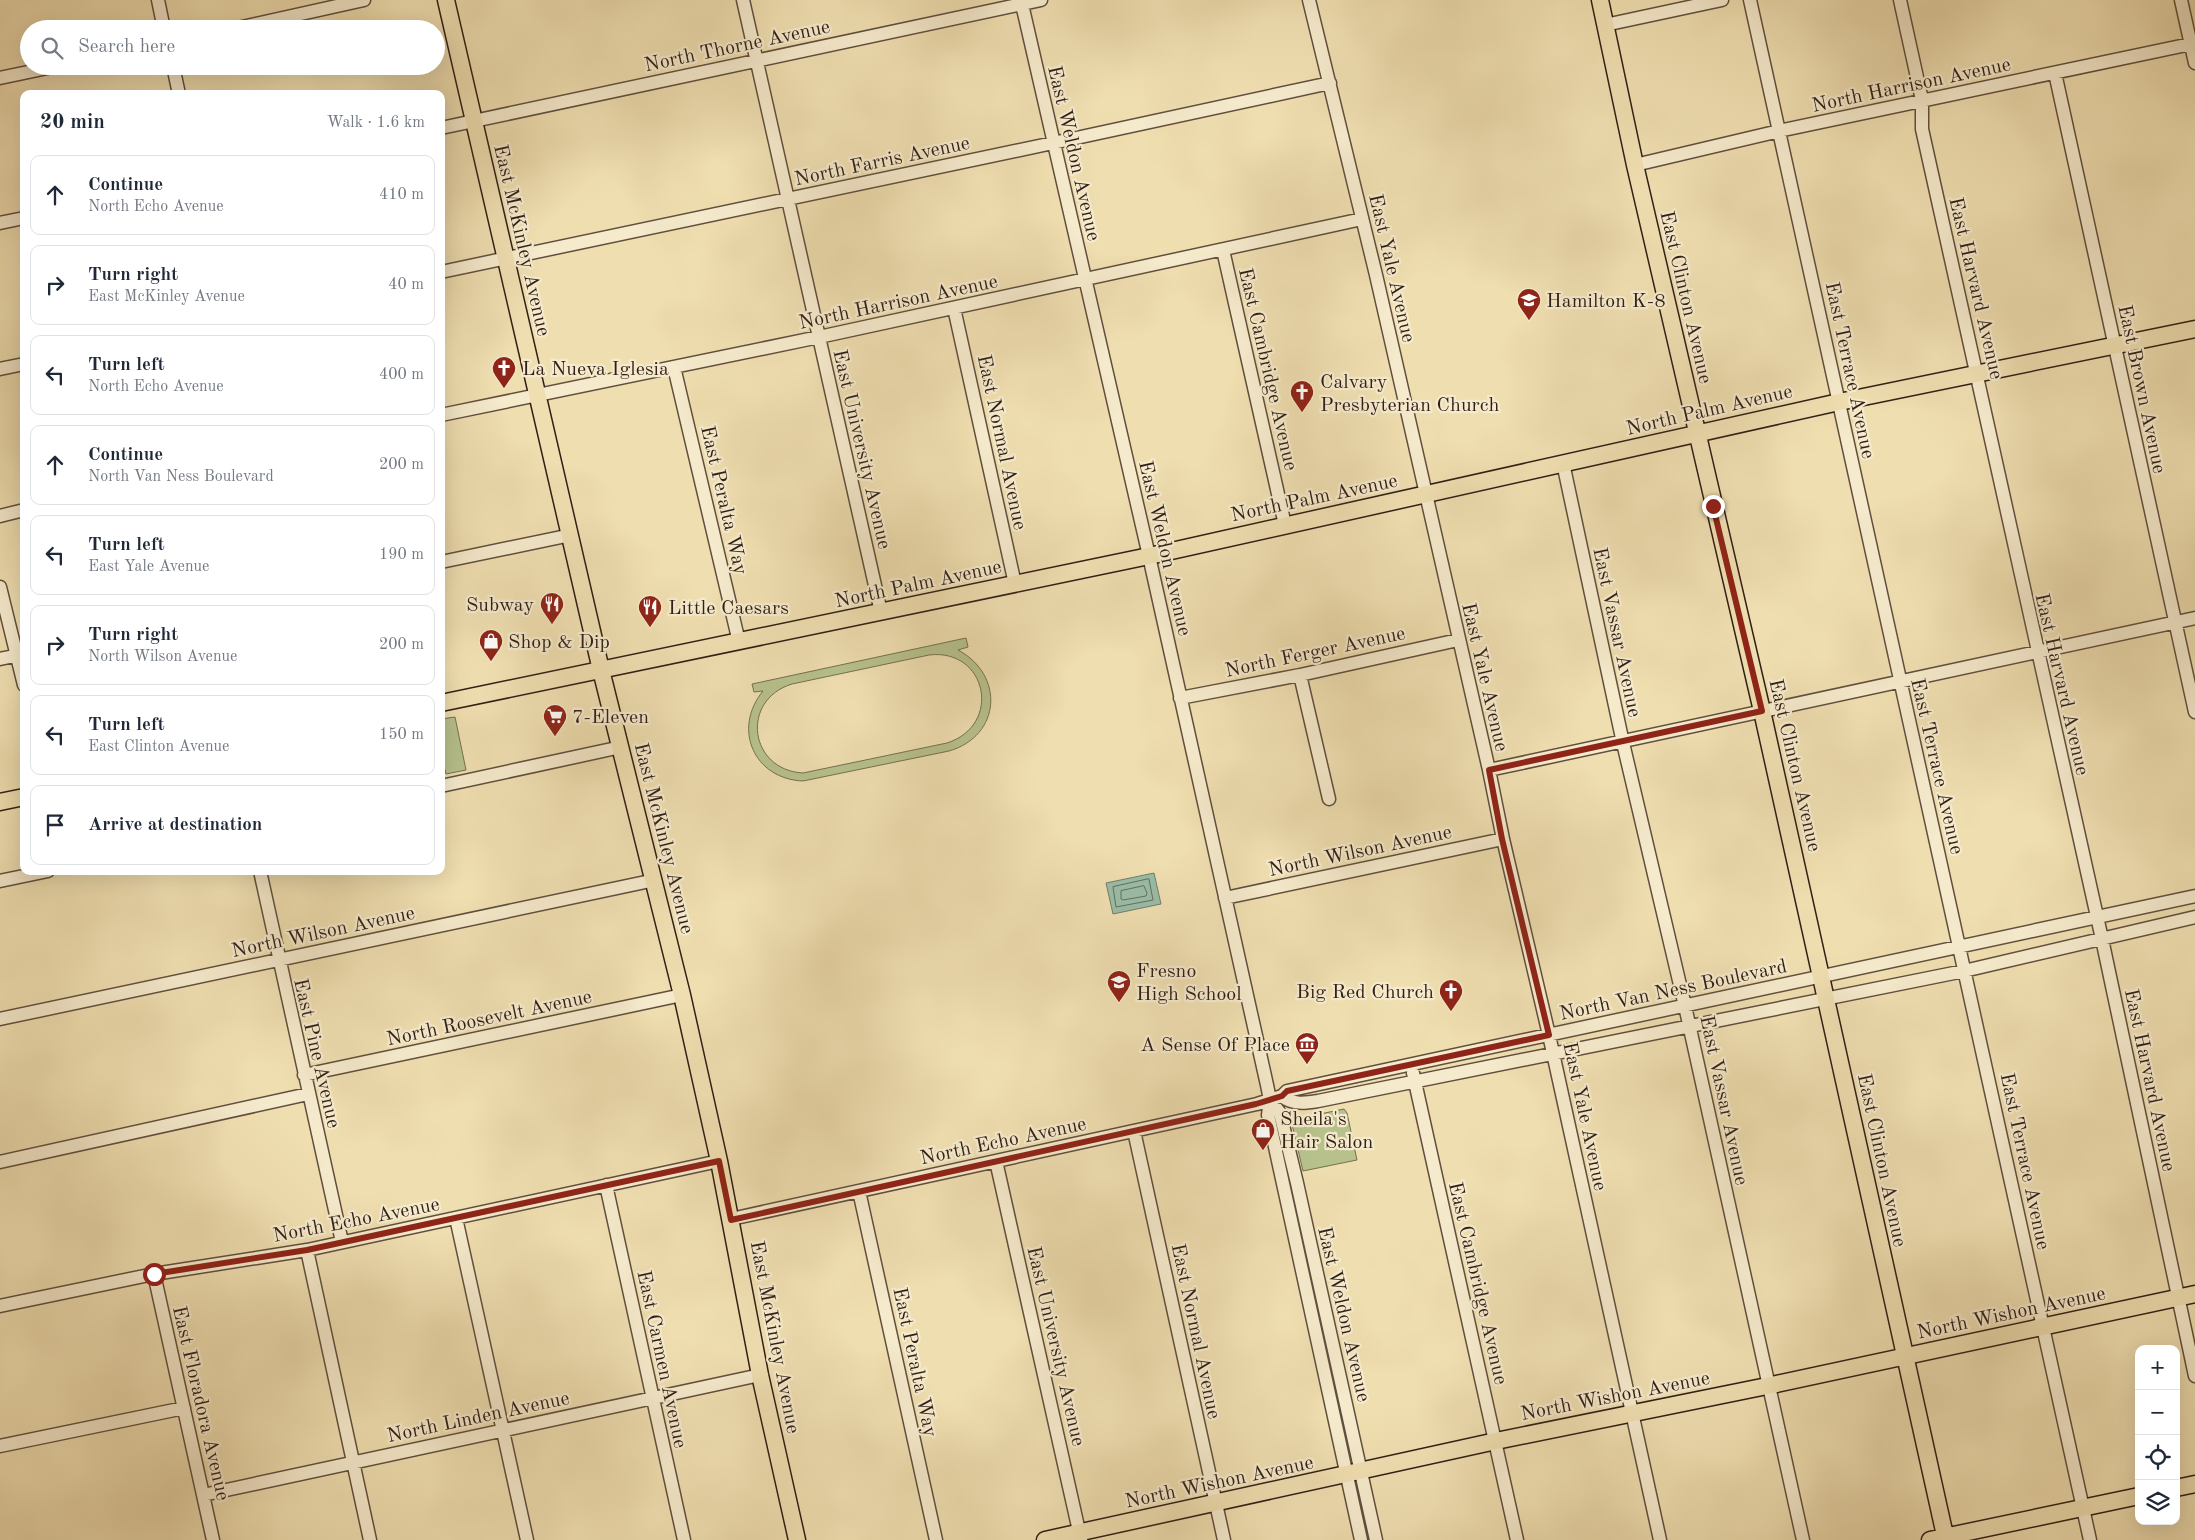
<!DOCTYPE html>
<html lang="en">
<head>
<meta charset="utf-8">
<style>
	:root { --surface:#fff; --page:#f6f6f7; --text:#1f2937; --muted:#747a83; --line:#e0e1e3 }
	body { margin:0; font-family:"Old Standard TT",serif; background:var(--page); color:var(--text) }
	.controls { position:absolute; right:15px; bottom:15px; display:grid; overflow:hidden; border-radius:10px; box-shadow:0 5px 20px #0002 }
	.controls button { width:45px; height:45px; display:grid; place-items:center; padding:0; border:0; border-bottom:1px solid var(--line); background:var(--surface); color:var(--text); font:25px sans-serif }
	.stop { position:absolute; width:15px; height:15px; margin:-11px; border:4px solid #8f2418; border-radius:50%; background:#fff }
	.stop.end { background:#8f2418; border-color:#fff; box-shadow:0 1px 5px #0008 }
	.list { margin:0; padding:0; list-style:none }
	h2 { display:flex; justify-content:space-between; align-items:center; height:65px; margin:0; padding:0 20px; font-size:21px }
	h2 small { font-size:16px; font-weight:400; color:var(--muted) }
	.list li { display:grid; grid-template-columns:32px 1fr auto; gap:15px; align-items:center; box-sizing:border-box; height:80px; margin:0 10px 10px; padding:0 10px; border:1px solid var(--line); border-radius:10px }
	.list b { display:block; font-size:19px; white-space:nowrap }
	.list p { margin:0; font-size:16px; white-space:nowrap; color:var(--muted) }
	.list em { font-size:16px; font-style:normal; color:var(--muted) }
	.icon { flex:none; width:28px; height:28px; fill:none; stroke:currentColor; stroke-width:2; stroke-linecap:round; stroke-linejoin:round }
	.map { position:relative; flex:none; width:2195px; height:1540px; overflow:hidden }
	.search { position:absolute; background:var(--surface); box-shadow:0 5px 20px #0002; left:20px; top:20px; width:425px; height:55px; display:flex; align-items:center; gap:12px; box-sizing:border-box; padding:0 18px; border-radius:28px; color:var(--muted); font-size:19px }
	.panel { position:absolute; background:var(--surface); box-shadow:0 5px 20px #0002; left:20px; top:90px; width:425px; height:785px; border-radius:10px }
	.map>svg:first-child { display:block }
	.green { fill:#b7c18c; stroke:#747052; fill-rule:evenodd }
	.water { fill:#9abca7; stroke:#707d6d }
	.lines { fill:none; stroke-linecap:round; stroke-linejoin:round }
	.shore { stroke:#656e5f; stroke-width:1 }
	.minor-casing { stroke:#604f3d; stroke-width:15 }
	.major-casing { stroke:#301f17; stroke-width:19 }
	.minor { stroke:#f5eacc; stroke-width:12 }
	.major { stroke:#efdeb0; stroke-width:16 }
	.route { stroke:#8f2418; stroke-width:6 }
	.labels { text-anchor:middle; stroke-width:4.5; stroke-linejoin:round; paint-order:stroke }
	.street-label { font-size:20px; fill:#301f17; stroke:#f5eacc }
	.poi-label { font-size:20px; fill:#301f17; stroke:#f5eacc; text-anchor:start }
</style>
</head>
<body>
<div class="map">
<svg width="2195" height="1540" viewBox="0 0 2195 1540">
	<rect width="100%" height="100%" fill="#efdeb0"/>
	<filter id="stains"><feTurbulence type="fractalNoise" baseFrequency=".004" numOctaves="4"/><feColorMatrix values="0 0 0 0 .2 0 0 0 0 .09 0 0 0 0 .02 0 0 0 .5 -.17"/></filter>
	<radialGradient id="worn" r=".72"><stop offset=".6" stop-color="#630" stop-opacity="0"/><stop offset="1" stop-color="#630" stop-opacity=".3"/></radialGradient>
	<path class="green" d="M966 638 968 647 958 650C1005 675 1001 736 949 751L803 781C754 779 732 729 763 691L754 692 752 684ZM929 655C987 648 1003 725 947 743L803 773C749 770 740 700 792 684Z
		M455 717 466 770 446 774 441 755V719Z
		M1344 1109 1347 1113 1357 1160 1303 1171 1291 1120Z"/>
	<path class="water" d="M1154 873 1161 904 1113 914 1106 883Z"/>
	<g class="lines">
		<path class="shore" d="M1149 879 1153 900 1116 907 1113 887Z
			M1144 886 1147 893 1146 896 1123 900 1121 899V891Z"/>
		<g class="minor-casing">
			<path id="minor" d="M158 0 164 29
				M743 0 881 612
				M1021 0 1149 556 1267 1085 1270 1100 1268 1115 1361 1540
				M1309 0 1376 275 1489 770 1503 839 1549 1035 1660 1540
				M1750 0 2090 1540
				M1900 0 1922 100V129L2102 939 2195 1376
				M2181 0 2195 63
				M1605 25 1722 0
				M233 29 364 0
				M173 66 179 94
				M2055 73 2195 712
				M0 78 57 66
				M441 128 1041 0
				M1635 165 1779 131 2195 43
				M0 223 24 218
				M1223 250 1285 525
				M441 272 1053 143 1330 83
				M954 308 1015 584
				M674 367 739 642
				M0 369 24 364
				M441 415 819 337 1362 219
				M1563 463 1623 743 1685 1006 1803 1540
				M0 516 24 510
				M441 562 571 535
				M0 587 24 685
				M0 659 24 654
				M1300 675 1329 799
				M1180 698 1300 675 1458 640
				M1489 770 2195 618
				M441 786 621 747
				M260 871 342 1242
				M0 881 48 871
				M1225 898 1503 839
				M0 1019 655 880
				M1413 1073 1517 1540
				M304 1075 682 995
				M1282 1096C1292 1105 1306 1103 1318 1101L1964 971 2195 917
				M1270 1100 1280 1113 1297 1183 1376 1540
				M1134 1131 1224 1540
				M996 1161 1081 1540
				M0 1162 308 1094
				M606 1185 684 1540
				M859 1191 936 1540
				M456 1218 527 1540
				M731 1219 1257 1104 1282 1096 1287 1091 2195 896
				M307 1250 370 1540
				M154 1274 213 1540
				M0 1306 154 1274 307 1250 719 1161
				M0 1446 184 1408
				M203 1495 760 1375"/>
		</g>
		<g class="major-casing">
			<path id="major" d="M446 0 601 670 682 995 719 1161 760 1375 797 1540
				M1600 0 1635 165 1762 711 1946 1540
				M441 703 1149 556 1839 402 2195 329
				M0 802 24 797
				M2176 1488 2195 1484
				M1045 1540 1496 1441 1767 1386 2195 1294
				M1930 1540 2139 1496"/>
		</g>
		<use href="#minor" class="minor"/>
		<use href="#major" class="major"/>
	</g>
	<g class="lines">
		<path class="route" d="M154 1274 307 1250 719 1161 731 1220 1256 1104 1282 1096 1287 1091 1549 1035 1502 839 1489 770 1762 711 1713 506"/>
	</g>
	<defs>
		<g id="school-pin" transform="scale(1.25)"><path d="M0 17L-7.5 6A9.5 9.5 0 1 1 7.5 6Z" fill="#8f2418" stroke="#f5eacc"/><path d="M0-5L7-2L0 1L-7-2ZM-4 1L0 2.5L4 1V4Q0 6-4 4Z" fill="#fff"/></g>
		<g id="church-pin" transform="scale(1.25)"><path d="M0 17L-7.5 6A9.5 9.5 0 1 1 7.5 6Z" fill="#8f2418" stroke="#f5eacc"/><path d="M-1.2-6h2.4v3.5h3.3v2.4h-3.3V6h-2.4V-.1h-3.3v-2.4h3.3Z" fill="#fff"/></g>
		<g id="restaurant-pin" transform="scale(1.25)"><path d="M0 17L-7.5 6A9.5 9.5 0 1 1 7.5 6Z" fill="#8f2418" stroke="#f5eacc"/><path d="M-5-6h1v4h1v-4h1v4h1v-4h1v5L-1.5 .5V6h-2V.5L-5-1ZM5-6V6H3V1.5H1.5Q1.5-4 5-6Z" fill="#fff"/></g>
		<g id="shop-pin" transform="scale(1.25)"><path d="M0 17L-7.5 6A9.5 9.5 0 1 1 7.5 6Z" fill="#8f2418" stroke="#f5eacc"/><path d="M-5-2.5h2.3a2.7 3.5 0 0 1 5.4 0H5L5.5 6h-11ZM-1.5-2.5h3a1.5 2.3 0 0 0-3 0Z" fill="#fff"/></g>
		<g id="supermarket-pin" transform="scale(1.25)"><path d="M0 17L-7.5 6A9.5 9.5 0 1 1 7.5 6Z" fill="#8f2418" stroke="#f5eacc"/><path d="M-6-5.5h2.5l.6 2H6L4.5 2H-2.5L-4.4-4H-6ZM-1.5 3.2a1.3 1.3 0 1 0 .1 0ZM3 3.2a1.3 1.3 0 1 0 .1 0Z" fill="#fff"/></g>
		<g id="museum-pin" transform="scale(1.25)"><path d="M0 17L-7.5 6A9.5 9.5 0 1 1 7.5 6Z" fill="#8f2418" stroke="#f5eacc"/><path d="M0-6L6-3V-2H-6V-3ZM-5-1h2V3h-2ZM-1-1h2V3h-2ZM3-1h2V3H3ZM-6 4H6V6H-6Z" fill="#fff"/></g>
	</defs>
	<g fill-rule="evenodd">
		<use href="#school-pin" x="1529" y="300"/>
		<use href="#church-pin" x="504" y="368"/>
		<use href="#church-pin" x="1302" y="392"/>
		<use href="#restaurant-pin" x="552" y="604"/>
		<use href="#restaurant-pin" x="650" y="607"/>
		<use href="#shop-pin" x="491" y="641"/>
		<use href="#supermarket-pin" x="555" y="716"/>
		<use href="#school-pin" x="1119" y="982"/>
		<use href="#church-pin" x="1451" y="991"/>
		<use href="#museum-pin" x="1307" y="1044"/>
		<use href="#shop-pin" x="1263" y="1130"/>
	</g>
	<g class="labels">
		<g class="street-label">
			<text transform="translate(737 45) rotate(-12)" y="7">North Thorne Avenue</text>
			<text transform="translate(1911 84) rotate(-12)" y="7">North Harrison Avenue</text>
			<text transform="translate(1075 153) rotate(77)" y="7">East Weldon Avenue</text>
			<text transform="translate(882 160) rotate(-12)" y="7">North Farris Avenue</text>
			<text transform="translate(523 240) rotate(77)" y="7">East McKinley Avenue</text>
			<text transform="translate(1393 268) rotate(77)" y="7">East Yale Avenue</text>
			<text transform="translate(1977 288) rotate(77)" y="7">East Harvard Avenue</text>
			<text transform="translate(1687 297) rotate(77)" y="7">East Clinton Avenue</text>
			<text transform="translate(898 301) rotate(-12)" y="7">North Harrison Avenue</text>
			<text transform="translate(1269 369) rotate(77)" y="7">East Cambridge Avenue</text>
			<text transform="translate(1851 370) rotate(78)" y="7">East Terrace Avenue</text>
			<text transform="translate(2143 389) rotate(78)" y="7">East Brown Avenue</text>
			<text transform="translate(1709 409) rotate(-13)" y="7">North Palm Avenue</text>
			<text transform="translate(1003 442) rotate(78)" y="7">East Normal Avenue</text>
			<text transform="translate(863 449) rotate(77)" y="7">East University Avenue</text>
			<text transform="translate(1314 497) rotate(-12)" y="7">North Palm Avenue</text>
			<text transform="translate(725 500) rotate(77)" y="7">East Peralta Way</text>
			<text transform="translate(1166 548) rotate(77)" y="7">East Weldon Avenue</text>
			<text transform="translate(918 583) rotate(-12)" y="7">North Palm Avenue</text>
			<text transform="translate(1618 632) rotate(78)" y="7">East Vassar Avenue</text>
			<text transform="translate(1315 651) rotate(-12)" y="7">North Ferger Avenue</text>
			<text transform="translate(1486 677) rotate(77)" y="7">East Yale Avenue</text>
			<text transform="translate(2063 684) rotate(77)" y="7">East Harvard Avenue</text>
			<text transform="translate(1796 765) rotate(77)" y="7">East Clinton Avenue</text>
			<text transform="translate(1938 766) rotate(77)" y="7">East Terrace Avenue</text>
			<text transform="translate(665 838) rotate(76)" y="7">East McKinley Avenue</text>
			<text transform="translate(1360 850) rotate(-12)" y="7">North Wilson Avenue</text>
			<text transform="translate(323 931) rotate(-12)" y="7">North Wilson Avenue</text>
			<text transform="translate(1673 989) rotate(-12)" y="7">North Van Ness Boulevard</text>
			<text transform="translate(489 1017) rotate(-12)" y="7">North Roosevelt Avenue</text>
			<text transform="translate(318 1053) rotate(77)" y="7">East Pine Avenue</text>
			<text transform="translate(2151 1080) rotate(78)" y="7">East Harvard Avenue</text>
			<text transform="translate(1725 1100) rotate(78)" y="7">East Vassar Avenue</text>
			<text transform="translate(1586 1116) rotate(78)" y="7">East Yale Avenue</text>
			<text transform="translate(1003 1140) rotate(-12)" y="7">North Echo Avenue</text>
			<text transform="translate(1883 1160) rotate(78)" y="7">East Clinton Avenue</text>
			<text transform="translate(2026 1161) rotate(78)" y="7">East Terrace Avenue</text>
			<text transform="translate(356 1219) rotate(-11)" y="7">North Echo Avenue</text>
			<text transform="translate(1479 1283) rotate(77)" y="7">East Cambridge Avenue</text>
			<text transform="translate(2011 1312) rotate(-12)" y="7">North Wishon Avenue</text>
			<text transform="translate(1345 1314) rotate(77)" y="7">East Weldon Avenue</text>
			<text transform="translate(1197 1331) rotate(78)" y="7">East Normal Avenue</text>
			<text transform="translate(776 1337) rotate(79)" y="7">East McKinley Avenue</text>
			<text transform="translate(1057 1346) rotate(77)" y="7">East University Avenue</text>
			<text transform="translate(663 1359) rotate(78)" y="7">East Carmen Avenue</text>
			<text transform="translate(916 1362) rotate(78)" y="7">East Peralta Way</text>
			<text transform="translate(1615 1395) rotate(-11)" y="7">North Wishon Avenue</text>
			<text transform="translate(202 1403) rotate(77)" y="7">East Floradora Avenue</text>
			<text transform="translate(478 1416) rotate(-12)" y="7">North Linden Avenue</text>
			<text transform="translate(1219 1481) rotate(-12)" y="7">North Wishon Avenue</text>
		</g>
		<g class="poi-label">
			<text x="1546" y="307">Hamilton K-8</text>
			<text x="522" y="375">La Nueva Iglesia</text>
			<text x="1320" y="388">Calvary<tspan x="1320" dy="23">Presbyterian Church</tspan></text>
			<text x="534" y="611" text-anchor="end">Subway</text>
			<text x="668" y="614">Little Caesars</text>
			<text x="508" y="648">Shop &amp; Dip</text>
			<text x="572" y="723">7-Eleven</text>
			<text x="1136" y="977">Fresno<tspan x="1136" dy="23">High School</tspan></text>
			<text x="1434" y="998" text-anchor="end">Big Red Church</text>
			<text x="1290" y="1051" text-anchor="end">A Sense Of Place</text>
			<text x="1280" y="1125">Sheila's<tspan x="1280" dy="23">Hair Salon</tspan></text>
		</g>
	</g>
	<rect width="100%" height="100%" filter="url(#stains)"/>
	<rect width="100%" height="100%" fill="url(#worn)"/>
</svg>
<div class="controls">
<button>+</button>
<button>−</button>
<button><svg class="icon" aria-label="locate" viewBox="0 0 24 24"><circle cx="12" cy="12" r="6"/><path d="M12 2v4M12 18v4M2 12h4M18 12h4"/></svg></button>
<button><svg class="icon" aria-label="layers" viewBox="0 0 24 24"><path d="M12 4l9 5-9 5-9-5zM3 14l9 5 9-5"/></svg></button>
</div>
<div class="stop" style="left:154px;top:1274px"></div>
<div class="stop end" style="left:1713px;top:506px"></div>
<div class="search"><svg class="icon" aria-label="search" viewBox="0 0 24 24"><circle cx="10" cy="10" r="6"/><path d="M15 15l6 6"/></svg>Search here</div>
<section class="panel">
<h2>20 min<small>Walk · 1.6 km</small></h2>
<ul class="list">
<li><svg class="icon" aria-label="ahead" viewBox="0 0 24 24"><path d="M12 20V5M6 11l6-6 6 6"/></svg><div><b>Continue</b><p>North Echo Avenue</p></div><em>410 m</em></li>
<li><svg class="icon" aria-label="right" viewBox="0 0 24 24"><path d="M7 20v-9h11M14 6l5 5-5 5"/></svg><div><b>Turn right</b><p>East McKinley Avenue</p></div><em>40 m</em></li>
<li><svg class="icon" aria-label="left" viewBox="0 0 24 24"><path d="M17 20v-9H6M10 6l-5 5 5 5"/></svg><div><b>Turn left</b><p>North Echo Avenue</p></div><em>400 m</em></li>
<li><svg class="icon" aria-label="ahead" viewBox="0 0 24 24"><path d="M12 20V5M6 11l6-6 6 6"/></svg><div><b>Continue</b><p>North Van Ness Boulevard</p></div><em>200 m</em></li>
<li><svg class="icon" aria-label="left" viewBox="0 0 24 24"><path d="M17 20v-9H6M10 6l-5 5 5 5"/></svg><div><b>Turn left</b><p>East Yale Avenue</p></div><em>190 m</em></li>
<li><svg class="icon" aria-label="right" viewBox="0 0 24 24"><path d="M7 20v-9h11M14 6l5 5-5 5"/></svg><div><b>Turn right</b><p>North Wilson Avenue</p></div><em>200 m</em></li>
<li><svg class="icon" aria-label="left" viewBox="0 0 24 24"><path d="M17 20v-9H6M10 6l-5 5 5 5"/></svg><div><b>Turn left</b><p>East Clinton Avenue</p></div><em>150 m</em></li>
<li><svg class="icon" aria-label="arrive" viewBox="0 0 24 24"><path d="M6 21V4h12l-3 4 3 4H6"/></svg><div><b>Arrive at destination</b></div></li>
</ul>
</section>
</div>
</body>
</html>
